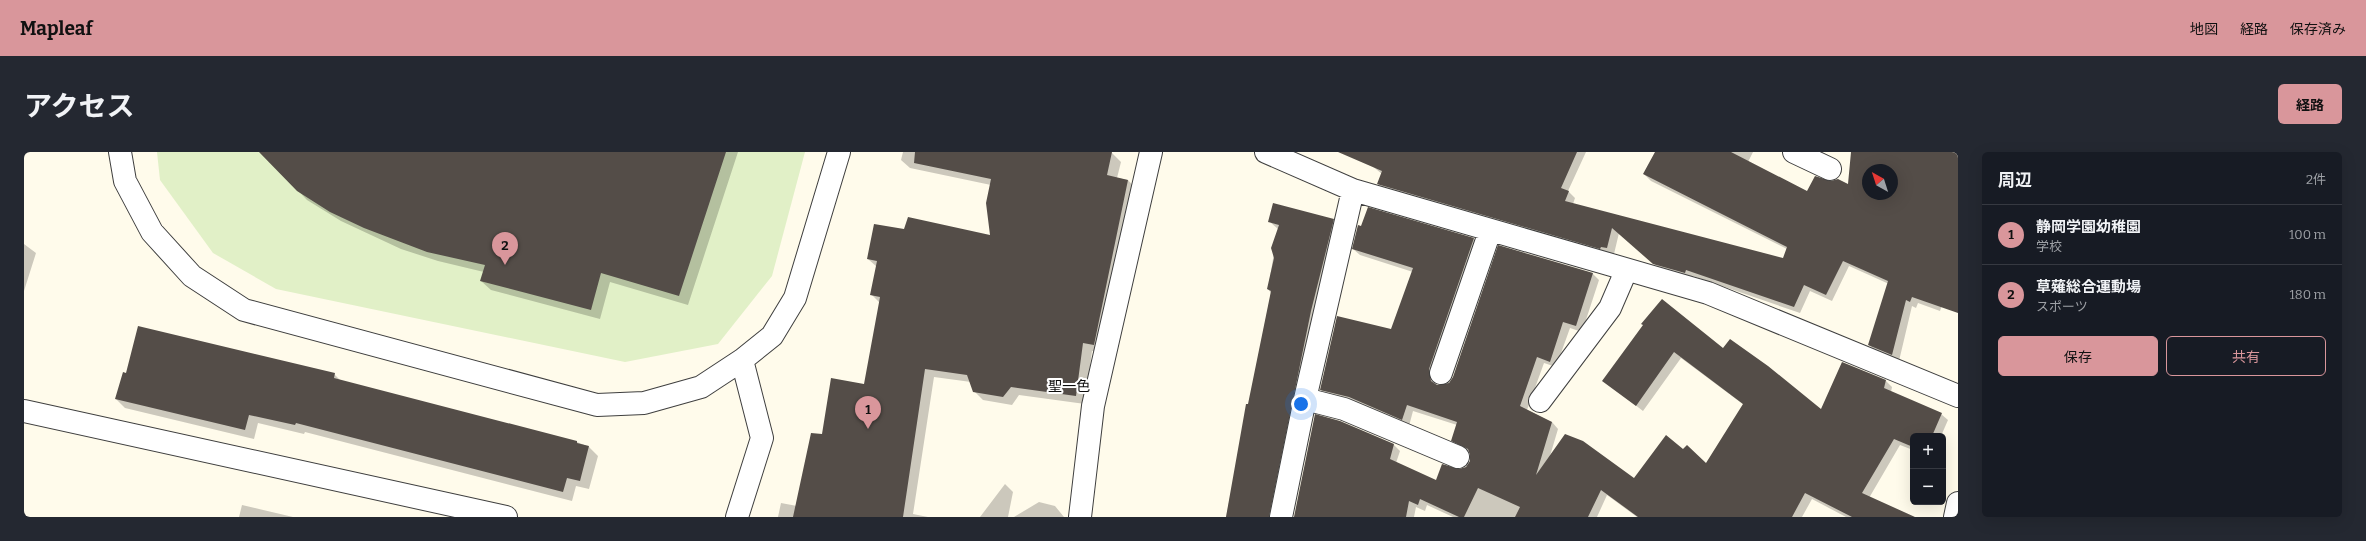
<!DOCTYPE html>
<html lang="ja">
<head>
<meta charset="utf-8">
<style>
	:root { --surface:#171b24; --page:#242831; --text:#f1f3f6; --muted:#9ea1a6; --line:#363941; --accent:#d9969b }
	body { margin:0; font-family:Bitter,"Noto Sans JP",serif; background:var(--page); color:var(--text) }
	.controls { position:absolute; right:12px; bottom:12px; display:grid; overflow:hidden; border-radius:6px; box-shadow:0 4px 16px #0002 }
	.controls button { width:36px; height:36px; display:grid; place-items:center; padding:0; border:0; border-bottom:1px solid var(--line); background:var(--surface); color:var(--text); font:20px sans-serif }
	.compass { position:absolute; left:1838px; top:12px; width:36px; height:36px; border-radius:50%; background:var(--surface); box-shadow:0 4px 16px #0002; rotate:321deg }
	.you { position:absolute; left:1277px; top:252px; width:14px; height:14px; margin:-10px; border:3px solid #fff; border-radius:50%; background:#1a73e8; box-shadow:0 0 0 6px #1a73e833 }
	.badge { display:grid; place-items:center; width:26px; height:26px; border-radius:50%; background:var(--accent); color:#111; font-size:13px; font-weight:700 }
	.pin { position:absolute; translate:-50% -33px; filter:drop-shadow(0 1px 2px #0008) }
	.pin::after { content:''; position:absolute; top:21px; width:14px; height:12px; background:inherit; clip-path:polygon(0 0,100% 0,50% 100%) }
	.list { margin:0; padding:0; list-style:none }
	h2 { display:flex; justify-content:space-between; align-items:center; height:52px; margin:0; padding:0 16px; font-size:17px }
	h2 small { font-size:13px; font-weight:400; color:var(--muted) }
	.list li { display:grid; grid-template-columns:26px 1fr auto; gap:12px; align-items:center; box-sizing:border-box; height:60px; padding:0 16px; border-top:1px solid var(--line) }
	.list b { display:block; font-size:15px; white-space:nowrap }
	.list p { margin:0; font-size:13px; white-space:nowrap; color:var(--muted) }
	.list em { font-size:13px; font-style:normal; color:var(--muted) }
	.actions { display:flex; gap:8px; padding:12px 16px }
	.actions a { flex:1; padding:9px 0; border:1px solid var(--accent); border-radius:6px; text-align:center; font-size:14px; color:var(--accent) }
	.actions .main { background:var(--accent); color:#111 }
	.map { position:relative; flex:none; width:1934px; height:365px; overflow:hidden; border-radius:6px }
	header { display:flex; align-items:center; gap:24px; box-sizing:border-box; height:56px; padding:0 20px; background:var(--accent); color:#111 }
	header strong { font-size:19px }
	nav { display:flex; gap:22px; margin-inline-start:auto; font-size:14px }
	.intro { display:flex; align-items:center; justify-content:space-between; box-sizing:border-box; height:96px; padding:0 24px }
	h1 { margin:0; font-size:28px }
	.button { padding:10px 18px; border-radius:6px; background:var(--accent); color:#111; font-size:14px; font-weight:700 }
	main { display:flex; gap:24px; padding:0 24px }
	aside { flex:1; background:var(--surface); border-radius:6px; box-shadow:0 4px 16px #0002 }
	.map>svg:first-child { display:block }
	.pitch { fill:#e1f0c7 }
	.shadow { fill:#0003 }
	.building { fill:#544d48; fill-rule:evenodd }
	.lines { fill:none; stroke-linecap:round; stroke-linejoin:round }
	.street-casing { stroke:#3f3f3f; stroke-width:24 }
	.street { stroke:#fff; stroke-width:22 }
	.labels { text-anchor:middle; stroke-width:4; stroke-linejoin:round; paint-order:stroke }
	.quarter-label { font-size:14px; fill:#0c0c0c; stroke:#fff }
</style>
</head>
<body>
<header>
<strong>Mapleaf</strong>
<nav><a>地図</a><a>経路</a><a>保存済み</a></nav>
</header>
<div class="intro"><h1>アクセス</h1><a class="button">経路</a></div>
<main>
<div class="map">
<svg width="1934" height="365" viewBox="0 0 1934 365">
	<rect width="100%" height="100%" fill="#fffbeb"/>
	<path class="pitch" d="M133 0H781L748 124 694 192 601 210 252 137 189 101 136 28Z"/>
	<path class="shadow" d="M237 0H714L664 153 586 130 576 167 467 138 457 129 460 120 414 109 377 97 317 69 283 48Z
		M879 0H1081L1088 1 1097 10 1093 26 1104 28 1112 37 1079 201 1068 199 1061 252 995 243 988 253 959 248 950 239 947 230 910 225 889 362 904 365H754L757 351 773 354 799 284 841 233 856 151 847 142 853 115 844 107 881 78 968 84 967 33 886 16 877 8Z
		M1352 0H1562L1544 39 1551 46 1549 52 1760 107 1763 97 1627 29 1620 22 1632 0H1729L1724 10 1784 40 1934 75V138L1924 136 1916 159 1894 151 1892 156 1888 154 1875 209 1851 199 1845 193 1865 132 1825 114 1808 149 1786 139 1776 161 1669 124 1667 127 1637 118 1595 81 1590 102 1360 38 1354 32 1358 22 1347 13Z
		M1344 57 1450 87 1456 94 1411 224 1413 234 1425 232 1568 121 1575 128 1558 180 1546 176 1532 215 1520 211 1503 258 1528 270 1534 277 1526 304 1610 327 1660 298 1682 312 1720 253 1657 206 1619 259 1580 229 1620 173 1699 198 1798 259 1862 229 1868 235 1867 240 1917 262 1924 268 1917 284H1889V298L1876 293 1845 346 1863 365H1822L1788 347 1778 365H1613L1583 343 1573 365H1429L1403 353 1401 359 1392 355 1390 365H1271L1316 270 1370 293 1376 299 1372 311 1412 329 1442 316 1447 310 1446 301 1435 295 1428 288 1433 273 1389 259 1385 274 1303 244 1297 238 1368 178 1389 120 1336 103 1329 97Z
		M1309 68 1316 74 1252 365H1202L1247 141 1244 137 1254 77 1245 69Z
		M0 92 12 101 0 139Z
		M310 222 318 230 553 290 565 295 574 304 565 337 552 334 548 349 281 280 280 282 234 271 230 287 101 256 92 247Z
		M981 332 989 340 984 365H956Z
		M1015 350 1031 354 1040 365H990Z
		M218 353 269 365H215Z"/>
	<path class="building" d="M235 0H702L655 144 577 121 567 158 456 129 461 113 403 100 340 76 306 60 273 39Z
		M891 0H1088L1083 23 1104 28 1070 193 1059 191 1052 244 987 235 979 245 949 240 943 223 901 217 879 365H769L787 281 798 282 807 226 840 232 856 145 846 143 853 109 843 107 850 72 880 77 884 65 966 83 962 51 967 27 890 11Z
		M1314 0H1553L1537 36 1545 39 1541 49 1759 106 1763 95 1619 22 1631 0H1707L1783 39 1791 24 1807 29 1814 27 1824 32 1827 0H1934V161L1888 145 1886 150 1882 148 1868 203 1844 193 1864 129 1819 109 1802 143 1780 133 1770 155 1662 118 1661 121 1629 112 1588 76 1583 96 1577 95 1576 97 1353 32 1358 19ZM1844 18H1868V42H1844Z
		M1249 51 1310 67 1287 159 1245 365H1202L1222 252H1224L1247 139 1243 137 1250 106 1247 96 1255 73 1244 70Z
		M1344 55 1450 86 1405 217 1407 229 1413 233 1425 231 1429 225 1474 93 1569 121 1552 174 1539 170 1526 210 1513 205 1496 254 1528 270 1512 323 1541 282 1559 289 1610 326 1642 283 1659 297 1663 293 1682 311 1719 252 1650 200 1612 254 1578 229 1619 173 1617 172 1638 147 1699 196 1706 187 1744 214 1797 257 1818 210 1862 228 1860 236 1918 261 1908 284H1889V295L1870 287 1838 341 1891 365H1828L1781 341 1768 365H1614L1577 338 1564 365H1491L1496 355 1454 336 1440 365H1435L1396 347 1394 353 1385 349 1382 365H1270L1291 262 1316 269 1370 292 1366 307 1412 328 1418 312 1435 317 1442 315 1446 309V303L1444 297 1427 289 1433 270 1383 253 1378 268 1325 245 1296 238 1313 164 1367 177 1389 116 1328 97 1334 73 1337 74Z
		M114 174 311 221 310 226 553 289V291L565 294 556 329 543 326 539 340 272 271 271 273 225 263 221 278 91 247 99 220 102 221Z"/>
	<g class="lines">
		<g class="street-casing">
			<path id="street" d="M96 0 101 29 128 80 168 124 220 158 573 253 620 251 677 235 718 208 748 184 771 146 815 0
				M1242 0 1329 38 1684 141 1934 244
				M1770 0 1806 17
				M1417 221 1466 79
				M1281 247 1320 257 1434 305
				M1516 249 1586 156 1602 119
				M0 259 482 365
				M713 365 738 286 718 208
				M1056 365 1069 254 1127 0
				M1257 365 1281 247 1329 38
				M1931 365 1934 351"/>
		</g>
		<use href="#street" class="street"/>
	</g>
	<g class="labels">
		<g class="quarter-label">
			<text x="1045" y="239">聖一色</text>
		</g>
	</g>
</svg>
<div class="controls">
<button>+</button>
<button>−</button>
</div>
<svg class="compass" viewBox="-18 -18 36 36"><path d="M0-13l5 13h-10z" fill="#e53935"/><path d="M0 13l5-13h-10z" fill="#9ea1a6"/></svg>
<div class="you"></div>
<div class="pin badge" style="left:844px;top:277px">1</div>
<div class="pin badge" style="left:481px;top:113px">2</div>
</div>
<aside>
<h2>周辺<small>2件</small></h2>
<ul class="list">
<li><span class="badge">1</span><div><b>静岡学園幼稚園</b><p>学校</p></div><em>100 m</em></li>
<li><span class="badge">2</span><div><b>草薙総合運動場</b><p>スポーツ</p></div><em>180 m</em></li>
</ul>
<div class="actions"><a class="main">保存</a><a>共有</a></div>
</aside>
</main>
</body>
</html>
